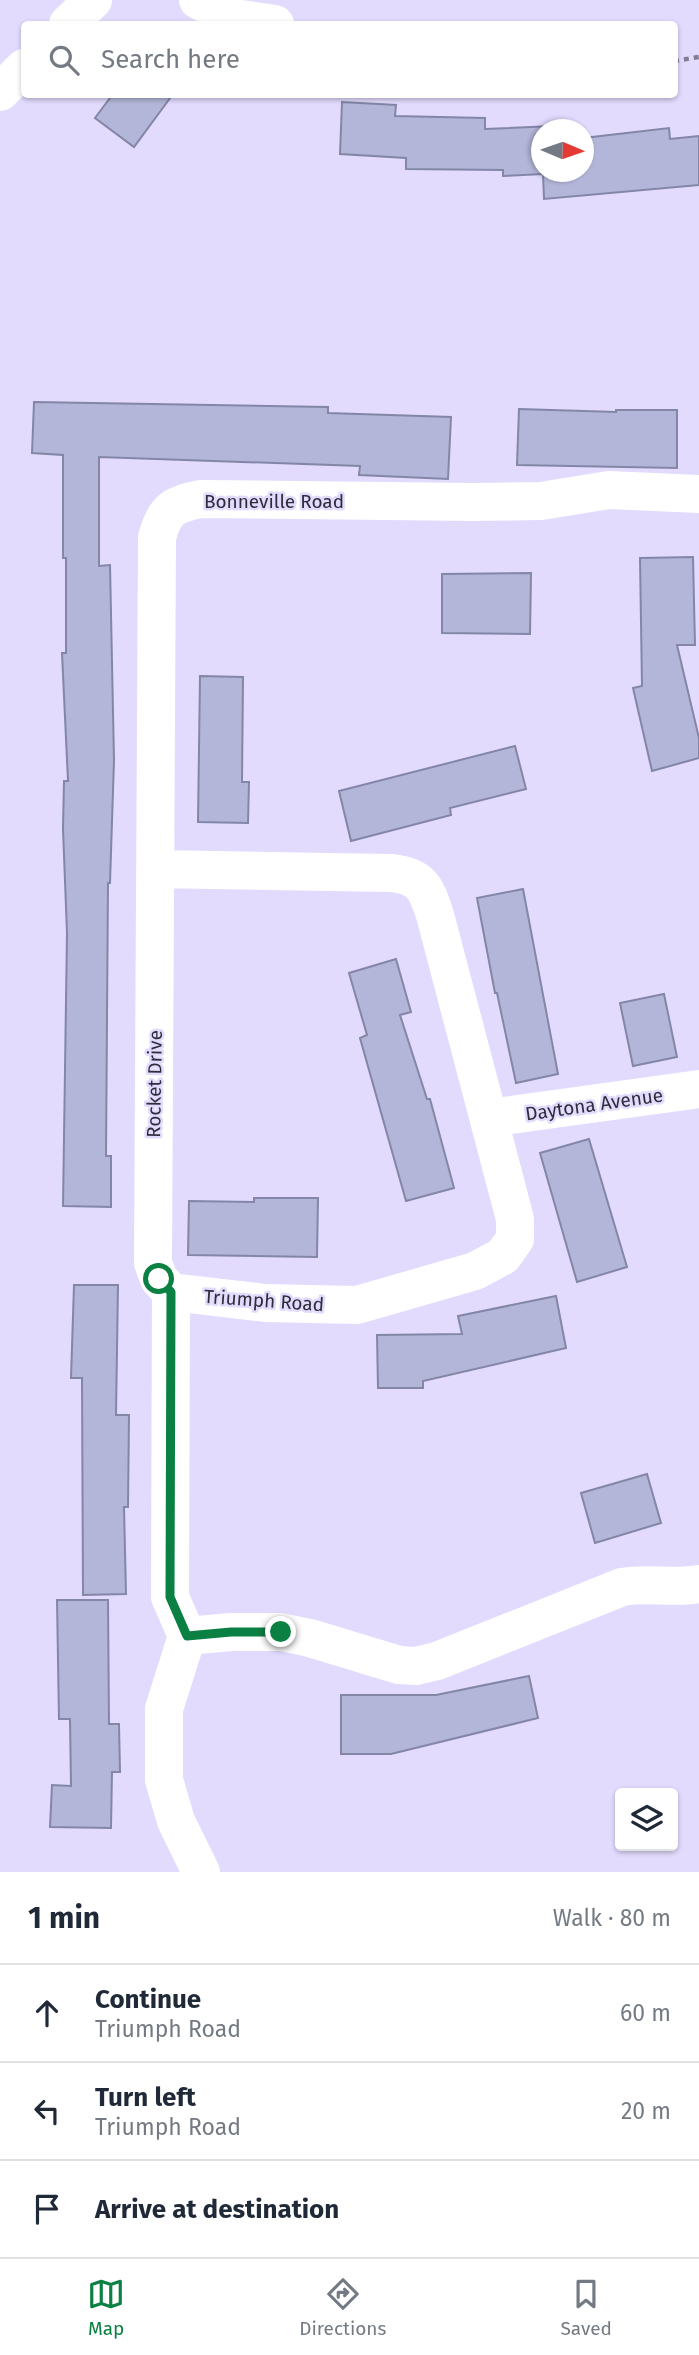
<!DOCTYPE html>
<html lang="en">
<head>
<meta charset="utf-8">
<style>
	:root { --surface:#fff; --page:#f6f6f7; --text:#1f2937; --muted:#747a83; --line:#e0e1e3; --accent:#0b8043 }
	body { margin:0; font-family:"Fira Sans",sans-serif; background:var(--page); color:var(--text) }
	.controls { position:absolute; right:21px; bottom:21px; display:grid; overflow:hidden; border-radius:7px; box-shadow:0 2px 5px #0004 }
	.controls button { width:63px; height:63px; display:grid; place-items:center; padding:0; border:0; border-bottom:2px solid var(--line); background:var(--surface); color:var(--text); font:35px sans-serif }
	.compass { position:absolute; left:531px; top:119px; width:63px; height:63px; border-radius:50%; background:var(--surface); box-shadow:0 2px 5px #0004; rotate:92deg }
	.stop { position:absolute; width:21px; height:21px; margin:-16px; border:5px solid #0b8043; border-radius:50%; background:#fff }
	.stop.end { background:#0b8043; border-color:#fff; box-shadow:0 2px 7px #0008 }
	.list { margin:0; padding:0; list-style:none }
	h2 { display:flex; justify-content:space-between; align-items:center; height:91px; margin:0; padding:0 28px; font-size:30px }
	h2 small { font-size:23px; font-weight:400; color:var(--muted) }
	.list li { display:grid; grid-template-columns:46px 1fr auto; gap:21px; align-items:center; box-sizing:border-box; height:98px; padding:0 28px; border-top:2px solid var(--line) }
	.list b { display:block; font-size:26px; white-space:nowrap }
	.list p { margin:0; font-size:23px; white-space:nowrap; color:var(--muted) }
	.list em { font-size:23px; font-style:normal; color:var(--muted) }
	.icon { flex:none; width:38px; height:38px; fill:none; stroke:currentColor; stroke-width:2; stroke-linecap:round; stroke-linejoin:round }
	.map { position:relative; flex:none; width:699px; height:1872px; overflow:hidden }
	.search { position:absolute; background:var(--surface); box-shadow:0 2px 5px #0004; left:21px; right:21px; top:21px; height:77px; display:flex; align-items:center; gap:18px; box-sizing:border-box; padding:0 24px; border-radius:7px; color:var(--muted); font-size:26px }
	.sheet { height:385px; background:var(--surface) }
	nav { display:flex; justify-content:space-around; align-items:center; box-sizing:border-box; height:98px; border-top:2px solid var(--line); background:var(--surface); font-size:19px; color:var(--muted) }
	nav a { display:grid; justify-items:center; gap:4px }
	nav .on { color:var(--accent) }
	.map>svg:first-child { display:block }
	.building { fill:#b3b6d9; stroke:#8386a7; stroke-width:2 }
	.lines { fill:none; stroke-linecap:round; stroke-linejoin:round }
	.path { stroke:#817c93; stroke-width:4.5; stroke-dasharray:5 5; stroke-linecap:butt }
	.minor { stroke:#fff; stroke-width:38 }
	.route { stroke:#0b8043; stroke-width:9 }
	.labels { text-anchor:middle; stroke-width:5; stroke-linejoin:round; paint-order:stroke }
	.street-label { font-size:19px; fill:#2f2c3a; stroke:#e2dbfe }
</style>
</head>
<body>
<div class="map">
<svg width="699" height="1872" viewBox="0 0 699 1872">
	<rect width="100%" height="100%" fill="#e2dbfe"/>
	<path class="building" d="M113 94H173L134 147 95 118Z
		M342 102 396 105 395 116 485 118V129L576 125V130H542V172H584V138L669 128 670 139 699 136V185L544 199 543 174 503 176V170L406 169V158L340 154Z
		M34 402 328 407V413L451 417 448 479 359 475 360 466 99 457V566L110 565 114 760 110 883H108L106 1156H111V1207L63 1206 67 933 63 829 64 781H68L62 653H66V558H63V455L32 453Z
		M519 409 616 412V410H677V468L517 465Z
		M693 557 695 645H677L699 738V758L652 771 633 688 642 686 640 558Z
		M531 573 530 634 442 633V574Z
		M200 676 243 677 242 782H249L248 823 198 822Z
		M515 746 526 789 450 808 451 815 351 841 339 791Z
		M523 889 558 1074 516 1083 497 993H495L477 898Z
		M396 959 411 1012 400 1015 427 1099H430L454 1188 406 1201 360 1038 367 1035 349 973Z
		M664 994 677 1057 633 1066 620 1003Z
		M589 1139 627 1267 577 1282 540 1153Z
		M254 1198H318L317 1257 188 1255 189 1201 254 1202Z
		M74 1285H118L116 1415H129L128 1507H124L126 1594 83 1595 82 1378H71Z
		M556 1296 566 1348 423 1381V1388H378L377 1335 462 1334 458 1316Z
		M647 1474 661 1523 595 1543 581 1493Z
		M57 1600H108L109 1724H119L120 1772H112L111 1828 50 1827 52 1785 71 1786 70 1719H59Z
		M529 1676 538 1718 391 1754H341V1695H436Z"/>
	<g class="lines">
		<path class="path" d="M674 61 699 57"/>
		<path class="minor" d="M198 0 234 18 275 24
			M68 24 93 0
			M0 92 24 68
			M156 869 391 873C421 876 426 887 435 915L515 1219V1239L503 1256 475 1271 357 1305 265 1303 171 1292 170 1597 187 1636
			M489 1118 699 1089
			M171 1292 159 1279 153 1263 157 538C164 510 173 504 201 499L473 502 541 501 609 490 699 494
			M187 1636 231 1632H281L310 1638 399 1665 416 1666 437 1661 622 1587C649 1582 672 1589 699 1584
			M187 1636 164 1709V1780L176 1821 201 1872"/>
	</g>
	<g class="lines">
		<path class="route" d="M159 1279 171 1292 170 1597 187 1636 231 1632H281"/>
	</g>
	<g class="labels">
		<g class="street-label">
			<text x="274" y="508">Bonneville Road</text>
			<text transform="translate(154 1084) rotate(-89)" y="7">Rocket Drive</text>
			<text transform="translate(594 1104) rotate(-8)" y="7">Daytona Avenue</text>
			<text transform="translate(264 1300) rotate(4)" y="7">Triumph Road</text>
		</g>
	</g>
</svg>
<div class="controls">
<button><svg class="icon" aria-label="layers" viewBox="0 0 24 24"><path d="M12 4l9 5-9 5-9-5zM3 14l9 5 9-5"/></svg></button>
</div>
<svg class="compass" viewBox="-18 -18 36 36"><path d="M0-13l5 13h-10z" fill="#e53935"/><path d="M0 13l5-13h-10z" fill="#747a83"/></svg>
<div class="stop" style="left:159px;top:1279px"></div>
<div class="stop end" style="left:281px;top:1632px"></div>
<div class="search"><svg class="icon" aria-label="search" viewBox="0 0 24 24"><circle cx="10" cy="10" r="6"/><path d="M15 15l6 6"/></svg>Search here</div>
</div>
<section class="sheet">
<h2>1 min<small>Walk · 80 m</small></h2>
<ul class="list">
<li><svg class="icon" aria-label="ahead" viewBox="0 0 24 24"><path d="M12 20V5M6 11l6-6 6 6"/></svg><div><b>Continue</b><p>Triumph Road</p></div><em>60 m</em></li>
<li><svg class="icon" aria-label="left" viewBox="0 0 24 24"><path d="M17 20v-9H6M10 6l-5 5 5 5"/></svg><div><b>Turn left</b><p>Triumph Road</p></div><em>20 m</em></li>
<li><svg class="icon" aria-label="arrive" viewBox="0 0 24 24"><path d="M6 21V4h12l-3 4 3 4H6"/></svg><div><b>Arrive at destination</b></div></li>
</ul>
</section>
<nav>
<a class="on"><svg class="icon" aria-label="map" viewBox="0 0 24 24"><path d="M3 6l6-2 6 2 6-2v14l-6 2-6-2-6 2zM9 4v14M15 6v14"/></svg>Map</a>
<a><svg class="icon" aria-label="directions" viewBox="0 0 24 24"><path d="M12 3l9 9-9 9-9-9zM9 14v-3h6M13 9l2 2-2 2"/></svg>Directions</a>
<a><svg class="icon" aria-label="saved" viewBox="0 0 24 24"><path d="M7 4h10v16l-5-4-5 4z"/></svg>Saved</a>
</nav>
</body>
</html>
